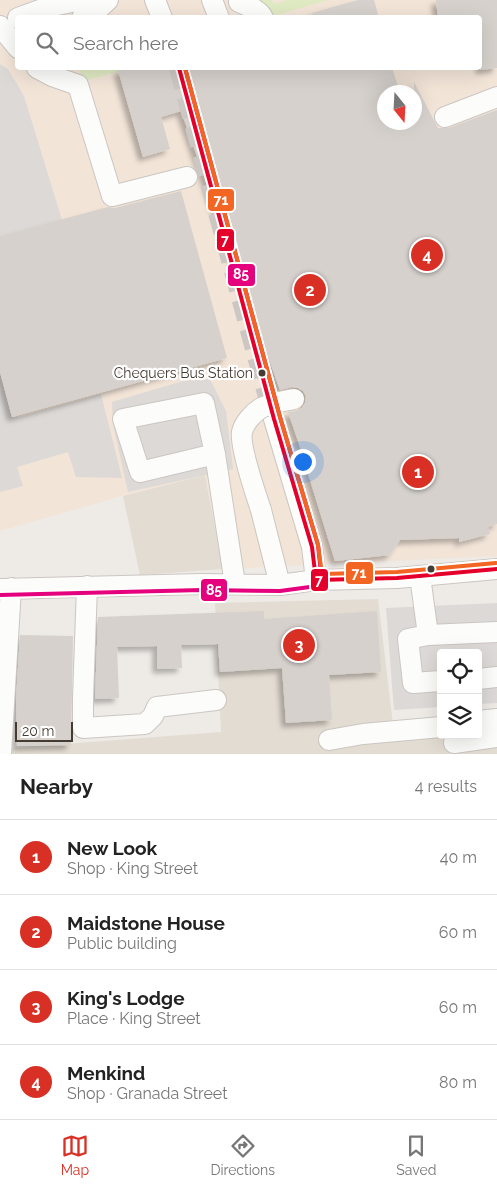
<!DOCTYPE html>
<html lang="en">
<head>
<meta charset="utf-8">
<style>
	:root { --surface:#fff; --page:#f6f6f6; --text:#222; --muted:#767676; --line:#e0e0e0; --accent:#d93025 }
	body { margin:0; font-family:Raleway,sans-serif; background:var(--page); color:var(--text) }
	.controls { position:absolute; right:15px; bottom:15px; display:grid; overflow:hidden; border-radius:5px; box-shadow:0 5px 20px #0002 }
	.controls button { width:45px; height:45px; display:grid; place-items:center; padding:0; border:0; border-bottom:1px solid var(--line); background:var(--surface); color:var(--text); font:25px sans-serif }
	.compass { position:absolute; left:377px; top:85px; width:45px; height:45px; border-radius:50%; background:var(--surface); box-shadow:0 5px 20px #0002; rotate:162deg }
	.scale { position:absolute; left:15px; bottom:12px; width:58px; box-sizing:border-box; padding-left:5px; border:2px solid #443b32; border-top:0; font-size:14px; line-height:18px; white-space:nowrap; color:#443b32; -webkit-text-stroke:4px #fff; paint-order:stroke }
	.you { position:absolute; left:302px; top:461px; width:18px; height:18px; margin:-12px; border:4px solid #fff; border-radius:50%; background:#1a73e8; box-shadow:0 0 0 8px #1a73e833 }
	.badge { display:grid; place-items:center; width:32px; height:32px; border-radius:50%; background:var(--accent); color:#fff; font-size:16px; font-weight:700 }
	.pin { position:absolute; translate:-50% -50%; border:2px solid #fff; box-shadow:0 1px 5px #0006 }
	.list { margin:0; padding:0; list-style:none }
	h2 { display:flex; justify-content:space-between; align-items:center; height:65px; margin:0; padding:0 20px; font-size:21px }
	h2 small { font-size:16px; font-weight:400; color:var(--muted) }
	.list li { display:grid; grid-template-columns:32px 1fr auto; gap:15px; align-items:center; box-sizing:border-box; height:75px; padding:0 20px; border-top:1px solid var(--line) }
	.list b { display:block; font-size:19px; white-space:nowrap }
	.list p { margin:0; font-size:16px; white-space:nowrap; color:var(--muted) }
	.list em { font-size:16px; font-style:normal; color:var(--muted) }
	.icon { flex:none; width:28px; height:28px; fill:none; stroke:currentColor; stroke-width:2; stroke-linecap:round; stroke-linejoin:round }
	.map { position:relative; flex:none; width:497px; height:754px; overflow:hidden }
	.search { position:absolute; background:var(--surface); box-shadow:0 5px 20px #0002; left:15px; right:15px; top:15px; height:55px; display:flex; align-items:center; gap:12px; box-sizing:border-box; padding:0 18px; border-radius:5px; color:var(--muted); font-size:19px }
	.sheet { height:365px; background:var(--surface) }
	nav { display:flex; justify-content:space-around; align-items:center; box-sizing:border-box; height:70px; border-top:1px solid var(--line); background:var(--surface); font-size:14px; color:var(--muted) }
	nav a { display:grid; justify-items:center; gap:2px }
	nav .on { color:var(--accent) }
	.map>svg:first-child { display:block }
	.residential { fill:#e3dcd2 }
	.commercial { fill:#f2e4d7; fill-rule:evenodd }
	.green { fill:#dfeac3 }
	.parking { fill:#ddd9d6 }
	.building { fill:#d6d1cd; filter:url(#shadow) }
	.lines { fill:none; stroke-linecap:round; stroke-linejoin:round }
	.minor-tunnel { stroke:#ccc7c2; stroke-width:20; stroke-dasharray:20 10; stroke-linecap:butt }
	.minor-casing { stroke:#cbc6c2; stroke-width:22 }
	.minor { stroke:#fcfcfb; stroke-width:20 }
	.minor-bridge-casing { stroke:#cbc6c2; stroke-width:22; stroke-linecap:butt }
	.minor-bridge { stroke:#fcfcfb; stroke-width:20 }
	.bus-1-casing { stroke:#fff; stroke-width:8 }
	.bus-2-casing { stroke:#fff; stroke-width:8 }
	.bus-3-casing { stroke:#fff; stroke-width:8 }
	.bus-1 { stroke:#e4002b; stroke-width:4 }
	.bus-2 { stroke:#e5007d; stroke-width:4 }
	.bus-3 { stroke:#f26522; stroke-width:4 }
	.bus-dot { fill:#443b32; stroke:#fff; stroke-width:2 }
	.labels { text-anchor:middle; stroke-width:4.5; stroke-linejoin:round; paint-order:stroke }
	.bus-label { font-size:14px; fill:#443b32; stroke:#fff; text-anchor:end }
	.line-badge { stroke:#fff; stroke-width:2 }
	.badge-label { font-size:14px; text-anchor:middle; font-weight:bold; fill:#fff }
</style>
</head>
<body>
<div class="map">
<svg width="497" height="754" viewBox="0 0 497 754">
	<defs>
		<filter id="shadow"><feDropShadow dx="-4.5" dy="4.5" stdDeviation="2.5" flood-color="#0004"/></filter>
	</defs>
	<rect width="100%" height="100%" fill="#eeeae6"/>
	<path class="residential" d="M205 475 223 569 140 575 123 496Z
		M378 599 395 741 497 732V754H0V749L221 732 215 603Z"/>
	<path class="commercial" d="M0 0H497V556L223 569 205 475 122 496 0 531ZM18 18H480V68H18ZM384 92H414V122H384Z"/>
	<path class="green" d="M248 0H272L274 4 287 0H328L273 16 262 10Z
		M80 68H131L81 82Z"/>
	<path class="parking" d="M0 64 8 69 24 96 62 220 0 236Z
		M0 372 12 417H20L101 394 122 478 76 477 68 452 17 467 23 486 0 492Z
		M210 379 226 411 233 469 128 492 113 424 112 402 183 381Z
		M497 603V703L478 704V653H441V707L394 710 386 608Z"/>
	<path class="building" d="M358 0H374L379 18H313L312 13Z
		M436 0H497V68L480 70V18H438Z
		M127 68H392L400 92H384V122H414V82L438 128H449L497 110V524L488 527 490 534 459 542V538L400 540 390 555 335 561 298 441 288 412 296 411 302 408 305 403 306 396 303 391 298 388 292 387 280 390 181 111 161 117 170 149 143 157 118 70Z
		M181 191 227 358 12 417 0 372V236L108 207 115 208Z
		M264 611V619L377 611 381 672 329 675 332 720 286 723 282 668 220 672 218 644 181 645 182 668 157 669V646L117 647 119 698 95 699 98 617Z
		M20 635 73 636 71 745 17 746 16 700Z"/>
	<g class="lines">
		<path class="minor-tunnel" d="M179 68 274 419"/>
		<g class="minor-casing">
			<path id="minor" d="M155 0 162 18
				M212 0 219 18
				M239 2C247 6 259 9 263 18
				M18 18 48 7 81 0 106 1
				M82 18 92 15 108 0
				M0 26 18 48
				M37 68 52 76 78 85 112 196 187 177
				M445 117 497 97
				M274 419 312 547 316 580
				M215 454 140 472 123 419 204 403 215 454 235 584
				M261 510 280 585
				M420 576 428 635
				M87 586 83 698V728L145 724 153 716 157 707 216 700
				M0 589 202 584 280 585 316 580 397 578 497 569
				M478 679 497 677
				M441 681 413 683 408 639 428 635 497 632
				M478 721 497 719
				M329 740 363 734 441 727
				M454 743 497 737
				M1 754 11 588"/>
		</g>
		<use href="#minor" class="minor"/>
		<g class="minor-bridge-casing">
			<path id="minor-bridge" d="M261 510C256 495 239 445 242 432 244 423 253 413 261 408 271 403 283 401 294 399"/>
		</g>
		<use href="#minor-bridge" class="minor-bridge"/>
		<g class="bus-1-casing">
			<path id="bus-1" d="M179 68 274 419 312 547 316 580 397 578 497 569"/>
		</g>
		<g class="bus-2-casing">
			<path id="bus-2" d="M0 595 202 590 280 591 317 586 322 582 318 545 280 417 185 68"/>
		</g>
		<g class="bus-3-casing">
			<path id="bus-3" d="M185 68 280 417 318 545 322 574 397 572 496 563"/>
		</g>
		<use href="#bus-1" class="bus-1"/>
		<use href="#bus-2" class="bus-2"/>
		<use href="#bus-3" class="bus-3"/>
	</g>
	<g class="bus-dot">
		<circle cx="262" cy="373" r="4.5"/>
		<circle cx="431" cy="569" r="4.5"/>
	</g>
	<g class="labels">
		<g class="bus-label">
			<text x="253" y="378">Chequers Bus Station</text>
		</g>
	</g>
	<g class="line-badge">
		<rect x="207" y="188" width="28" height="24" rx="5" fill="#f26522"/>
		<rect x="216" y="228" width="19" height="24" rx="5" fill="#e4002b"/>
		<rect x="227" y="263" width="29" height="24" rx="5" fill="#e5007d"/>
		<rect x="345" y="561" width="29" height="24" rx="5" fill="#f26522"/>
		<rect x="310" y="568" width="19" height="24" rx="5" fill="#e4002b"/>
		<rect x="200" y="578" width="28" height="24" rx="5" fill="#e5007d"/>
	</g>
	<g class="badge-label">
		<text x="221" y="205">71</text>
		<text x="225" y="245">7</text>
		<text x="241" y="279">85</text>
		<text x="359" y="578">71</text>
		<text x="319" y="585">7</text>
		<text x="214" y="595">85</text>
	</g>
</svg>
<div class="controls">
<button><svg class="icon" aria-label="locate" viewBox="0 0 24 24"><circle cx="12" cy="12" r="6"/><path d="M12 2v4M12 18v4M2 12h4M18 12h4"/></svg></button>
<button><svg class="icon" aria-label="layers" viewBox="0 0 24 24"><path d="M12 4l9 5-9 5-9-5zM3 14l9 5 9-5"/></svg></button>
</div>
<svg class="compass" viewBox="-18 -18 36 36"><path d="M0-13l5 13h-10z" fill="#e53935"/><path d="M0 13l5-13h-10z" fill="#767676"/></svg>
<div class="scale">20 m</div>
<div class="you"></div>
<div class="pin badge" style="left:418px;top:472px">1</div>
<div class="pin badge" style="left:310px;top:290px">2</div>
<div class="pin badge" style="left:299px;top:645px">3</div>
<div class="pin badge" style="left:427px;top:255px">4</div>
<div class="search"><svg class="icon" aria-label="search" viewBox="0 0 24 24"><circle cx="10" cy="10" r="6"/><path d="M15 15l6 6"/></svg>Search here</div>
</div>
<section class="sheet">
<h2>Nearby<small>4 results</small></h2>
<ul class="list">
<li><span class="badge">1</span><div><b>New Look</b><p>Shop · King Street</p></div><em>40 m</em></li>
<li><span class="badge">2</span><div><b>Maidstone House</b><p>Public building</p></div><em>60 m</em></li>
<li><span class="badge">3</span><div><b>King's Lodge</b><p>Place · King Street</p></div><em>60 m</em></li>
<li><span class="badge">4</span><div><b>Menkind</b><p>Shop · Granada Street</p></div><em>80 m</em></li>
</ul>
</section>
<nav>
<a class="on"><svg class="icon" aria-label="map" viewBox="0 0 24 24"><path d="M3 6l6-2 6 2 6-2v14l-6 2-6-2-6 2zM9 4v14M15 6v14"/></svg>Map</a>
<a><svg class="icon" aria-label="directions" viewBox="0 0 24 24"><path d="M12 3l9 9-9 9-9-9zM9 14v-3h6M13 9l2 2-2 2"/></svg>Directions</a>
<a><svg class="icon" aria-label="saved" viewBox="0 0 24 24"><path d="M7 4h10v16l-5-4-5 4z"/></svg>Saved</a>
</nav>
</body>
</html>
